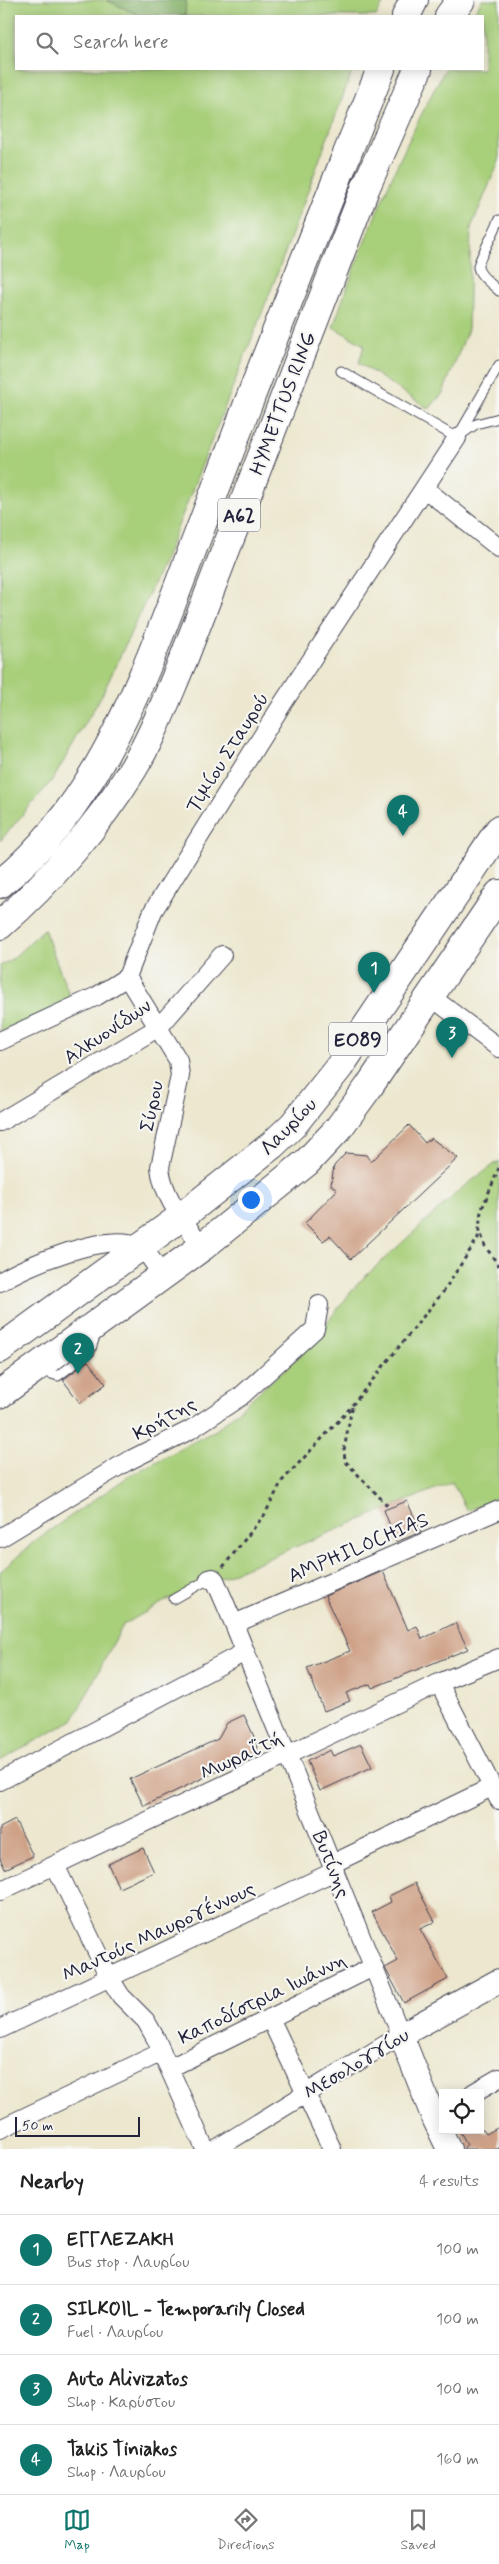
<!DOCTYPE html>
<html lang="en">
<head>
<meta charset="utf-8">
<style>
	:root { --surface:#fff; --page:#f2f2f2; --text:#222; --muted:#767676; --line:#e0e0e0; --accent:#0f766e }
	body { margin:0; font-family:Mynerve,sans-serif; background:var(--page); color:var(--text) }
	.controls { position:absolute; right:15px; bottom:15px; display:grid; overflow:hidden; border-radius:0px; box-shadow:0 2px 12px #0003 }
	.controls button { width:45px; height:45px; display:grid; place-items:center; padding:0; border:0; border-bottom:1px solid var(--line); background:var(--surface); color:var(--text); font:25px sans-serif }
	.scale { position:absolute; left:15px; bottom:12px; width:125px; box-sizing:border-box; padding-left:5px; border:2px solid #22223b; border-top:0; font-size:14px; line-height:18px; white-space:nowrap; color:#22223b; -webkit-text-stroke:4px #f6f6f2; paint-order:stroke }
	.you { position:absolute; left:250px; top:1199px; width:18px; height:18px; margin:-12px; border:4px solid #fff; border-radius:50%; background:#1a73e8; box-shadow:0 0 0 8px #1a73e833 }
	.badge { display:grid; place-items:center; width:32px; height:32px; border-radius:50%; background:var(--accent); color:#fff; font-size:16px; font-weight:700 }
	.pin { position:absolute; translate:-50% -41px; filter:drop-shadow(0 1px 2px #0008) }
	.pin::after { content:''; position:absolute; top:26px; width:18px; height:15px; background:inherit; clip-path:polygon(0 0,100% 0,50% 100%) }
	.list { margin:0; padding:0; list-style:none }
	h2 { display:flex; justify-content:space-between; align-items:center; height:65px; margin:0; padding:0 20px; font-size:21px }
	h2 small { font-size:16px; font-weight:400; color:var(--muted) }
	.list li { display:grid; grid-template-columns:32px 1fr auto; gap:15px; align-items:center; box-sizing:border-box; height:70px; padding:0 20px; border-top:1px solid var(--line) }
	.list b { display:block; font-size:19px; white-space:nowrap }
	.list p { margin:0; font-size:16px; white-space:nowrap; color:var(--muted) }
	.list em { font-size:16px; font-style:normal; color:var(--muted) }
	.icon { flex:none; width:28px; height:28px; fill:none; stroke:currentColor; stroke-width:2; stroke-linecap:round; stroke-linejoin:round }
	.map { position:relative; flex:none; width:499px; height:2149px; overflow:hidden }
	.search { position:absolute; background:var(--surface); box-shadow:0 2px 12px #0003; left:15px; right:15px; top:15px; height:55px; display:flex; align-items:center; gap:12px; box-sizing:border-box; padding:0 18px; border-radius:0px; color:var(--muted); font-size:19px }
	.sheet { height:345px; background:var(--surface) }
	nav { display:flex; justify-content:space-around; align-items:center; box-sizing:border-box; height:70px; border-top:1px solid var(--line); background:var(--surface); font-size:14px; color:var(--muted) }
	nav a { display:grid; justify-items:center; gap:2px }
	nav .on { color:var(--accent) }
	.map>svg:first-child { display:block }
	.green { fill:#a8cf7a; stroke:#65785a }
	.forest { fill:#86b26a; stroke:#546a52 }
	.building { fill:#cfa288 }
	.lines { fill:none; stroke-linecap:round; stroke-linejoin:round }
	.lane-casing { stroke:#404051; stroke-width:11 }
	.street-casing { stroke:#404051; stroke-width:20 }
	.secondary-casing { stroke:#404051; stroke-width:26 }
	.primary-casing { stroke:#404051; stroke-width:30 }
	.highway-casing { stroke:#404051; stroke-width:30 }
	.path { stroke:#404051; stroke-width:3; stroke-dasharray:4 4; stroke-linecap:butt }
	.lane { stroke:#fff; stroke-width:9 }
	.street { stroke:#fff; stroke-width:18 }
	.secondary { stroke:#fff; stroke-width:24 }
	.primary { stroke:#fff; stroke-width:28 }
	.highway { stroke:#fff; stroke-width:28 }
	.labels { text-anchor:middle; stroke-width:4.5; stroke-linejoin:round; paint-order:stroke }
	.shield { fill:#f6f6f2; stroke:#626272; stroke-width:1 }
	.shield-label { font-size:19px; font-weight:bold; fill:#22223b }
	.street-label { font-size:20px; fill:#22223b; stroke:#f6f6f2 }
</style>
</head>
<body>
<div class="map">
<svg width="499" height="2149" viewBox="0 0 499 2149">
	<rect width="100%" height="100%" fill="#f6f6f2"/>
	<filter id="ink" filterUnits="userSpaceOnUse"><feTurbulence type="fractalNoise" baseFrequency=".02" numOctaves="2"/><feDisplacementMap in="SourceGraphic" scale="10" xChannelSelector="R" yChannelSelector="G"/><feConvolveMatrix kernelMatrix="1 2 1 2 8 2 1 2 1" color-interpolation-filters="sRGB"/></filter>
	<filter id="wash" filterUnits="userSpaceOnUse"><feTurbulence type="fractalNoise" baseFrequency=".0096" numOctaves="4" result="noise"/><feDisplacementMap in="SourceGraphic" scale="20" xChannelSelector="R" yChannelSelector="G"/><feGaussianBlur stdDeviation="1.12" result="paint"/><feColorMatrix in="noise" values="0 0 0 0 0 0 0 0 0 0 0 0 0 0 0 0 0 1.4 0 .05"/><feComposite in="paint" operator="in"/></filter>
	<g filter="url(#wash)">
		<rect width="100%" height="100%" fill="#ece7ce"/>
		<path class="green" d="M1 0H106L141 16H16V69H353L276 277 165 559 103 693 54 778 0 841Z
			M186 0H385L376 16H181L185 15Z
			M482 0H499V161L471 228 468 329 443 393 429 409 359 363 364 345 333 327C364 238 400 152 445 69H483V16H472Z
			M44 929 72 1002 0 1032V966L13 958Z
			M499 1161V1497L467 1511 452 1482 167 1600 123 1625 73 1720 0 1761V1572L36 1540 129 1476 216 1430 304 1352 358 1283 462 1188Z"/>
		<path class="forest" d="M106 0H186L185 15 141 16Z"/>
		<g id="blocks">
			<path class="building" d="M409 1125 425 1143 431 1138 458 1158 351 1259 330 1236 323 1241 305 1223 337 1190 331 1185 334 1166 346 1153 366 1155 371 1162Z
				M88 1361 106 1384 80 1403 63 1380Z
				M407 1501 421 1532 396 1542 384 1510Z
				M383 1571 408 1630 417 1626 422 1639 455 1623 468 1649 372 1688 370 1684 346 1693 350 1701 324 1711 307 1668 350 1651 325 1596Z
				M244 1715 257 1743 256 1753 144 1806 130 1779 218 1739 227 1723Z
				M361 1744 372 1767 320 1791 307 1761 330 1750 333 1756Z
				M15 1820 33 1856 5 1869 0 1858V1828Z
				M143 1848 154 1872 119 1888 108 1864Z
				M415 1883 435 1922 420 1929 448 1979 404 2003 385 1968 398 1961 372 1912 391 1902 389 1896Z
				M499 2127V2149H463L467 2144 459 2130H483L486 2134Z"/>
		</g>
	</g>
	<g filter="url(#ink)">
		<use href="#blocks" fill-opacity="0" stroke="#404051" stroke-width="1"/>
		<g class="lines">
			<g class="lane-casing">
				<path id="lane" d="M499 220C496 229 477 263 478 267 479 276 493 285 499 291
					M341 371 457 438
					M459 436 476 424 499 418
					M457 438 499 365
					M39 1370 58 1376 90 1352 96 1333
					M174 1599 209 1579"/>
			</g>
			<g class="street-casing">
				<path id="street" d="M424 488 499 548
					M127 977 178 1060 180 1076 160 1167C163 1198 185 1222 202 1247
					M430 996 499 1048
					M0 1041 97 996 127 977 153 911 283 703 457 438
					M0 1122 159 1027 222 955
					M0 1282C25 1265 110 1231 138 1246 148 1251 156 1267 162 1276
					M0 1538 126 1462 190 1430 240 1397 315 1329 319 1305
					M209 1579 213 1578 215 1580 234 1624 401 2035 216 2149
					M234 1624 499 1510
					M439 1683 499 1800
					M0 1781 245 1652
					M332 1864 492 1787
					M55 1865 109 1977 121 1996 146 2021 156 2039 205 2149
					M0 1891 439 1683 499 1658
					M270 2018 332 2149
					M0 2029 335 1871
					M170 2068 373 1967
					M473 2093 499 2078
					M0 2129 162 2052"/>
			</g>
			<g class="secondary-casing">
				<path id="secondary" d="M449 2149 433 2116 401 2035 499 1981"/>
			</g>
			<g class="primary-casing">
				<path id="primary" d="M0 1349 181 1217 272 1145 293 1125 340 1066 499 830
					M0 1394 202 1247 307 1162 338 1129 368 1088 499 894"/>
			</g>
			<g class="highway-casing">
				<path id="highway" d="M406 16 414 0
					M449 16 461 0
					M0 884C90 811 135 700 175 595 195 543 215 490 235 438 282 314 332 192 381 69
					M0 925C48 884 100 823 133 769 154 734 168 695 184 658L365 189 418 69"/>
			</g>
			<path class="path" d="M479 1228 485 1246 499 1266
				M352 1407 344 1450 345 1461 388 1506
				M223 1567 265 1514 282 1481 346 1413 443 1292 478 1238 481 1211 499 1168"/>
			<use href="#lane" class="lane"/>
			<use href="#street" class="street"/>
			<use href="#secondary" class="secondary"/>
			<use href="#primary" class="primary"/>
			<use href="#highway" class="highway"/>
		</g>
	</g>
	<g class="labels">
		<g class="shield">
			<rect x="218" y="498.5" width="42" height="33" rx="4"/>
			<rect x="329" y="1022.5" width="58" height="33" rx="4"/>
		</g>
		<g class="shield-label">
			<text x="239" y="522">Α62</text>
			<text x="358" y="1046">ΕΟ89</text>
		</g>
		<g class="street-label">
			<text transform="translate(282 403) rotate(-69)" y="7">HYMETTUS RING</text>
			<text transform="translate(227 752) rotate(-58)" y="7">Τιμίου Σταυρού</text>
			<text transform="translate(107 1031) rotate(-34)" y="7">Αλκυονίδων</text>
			<text transform="translate(151 1106) rotate(-78)" y="7">Σύρου</text>
			<text transform="translate(288 1126) rotate(-46)" y="7">Λαυρίου</text>
			<text transform="translate(164 1418) rotate(-29)" y="7">Κρήτης</text>
			<text transform="translate(358 1547) rotate(-23)" y="7">AMPHILOCHIAS</text>
			<text transform="translate(241 1755) rotate(-25)" y="7">Μωραΐτή</text>
			<text transform="translate(332 1864) rotate(68)" y="7">Βυτίνης</text>
			<text transform="translate(158 1931) rotate(-25)" y="7">Μαντούς Μαυρογέννους</text>
			<text transform="translate(262 1998) rotate(-26)" y="7">Καποδίστρια Ιωάννη</text>
			<text transform="translate(356 2063) rotate(-31)" y="7">Μεσολογγίου</text>
		</g>
	</g>
</svg>
<div class="controls">
<button><svg class="icon" aria-label="locate" viewBox="0 0 24 24"><circle cx="12" cy="12" r="6"/><path d="M12 2v4M12 18v4M2 12h4M18 12h4"/></svg></button>
</div>
<div class="scale">50 m</div>
<div class="you"></div>
<div class="pin badge" style="left:374px;top:993px">1</div>
<div class="pin badge" style="left:78px;top:1374px">2</div>
<div class="pin badge" style="left:452px;top:1058px">3</div>
<div class="pin badge" style="left:403px;top:836px">4</div>
<div class="search"><svg class="icon" aria-label="search" viewBox="0 0 24 24"><circle cx="10" cy="10" r="6"/><path d="M15 15l6 6"/></svg>Search here</div>
</div>
<section class="sheet">
<h2>Nearby<small>4 results</small></h2>
<ul class="list">
<li><span class="badge">1</span><div><b>ΕΓΓΛΕΖΑΚΗ</b><p>Bus stop · Λαυρίου</p></div><em>100 m</em></li>
<li><span class="badge">2</span><div><b>SILKOIL - Temporarily Closed</b><p>Fuel · Λαυρίου</p></div><em>100 m</em></li>
<li><span class="badge">3</span><div><b>Auto Alivizatos</b><p>Shop · Καρύστου</p></div><em>100 m</em></li>
<li><span class="badge">4</span><div><b>Takis Tiniakos</b><p>Shop · Λαυρίου</p></div><em>160 m</em></li>
</ul>
</section>
<nav>
<a class="on"><svg class="icon" aria-label="map" viewBox="0 0 24 24"><path d="M3 6l6-2 6 2 6-2v14l-6 2-6-2-6 2zM9 4v14M15 6v14"/></svg>Map</a>
<a><svg class="icon" aria-label="directions" viewBox="0 0 24 24"><path d="M12 3l9 9-9 9-9-9zM9 14v-3h6M13 9l2 2-2 2"/></svg>Directions</a>
<a><svg class="icon" aria-label="saved" viewBox="0 0 24 24"><path d="M7 4h10v16l-5-4-5 4z"/></svg>Saved</a>
</nav>
</body>
</html>
